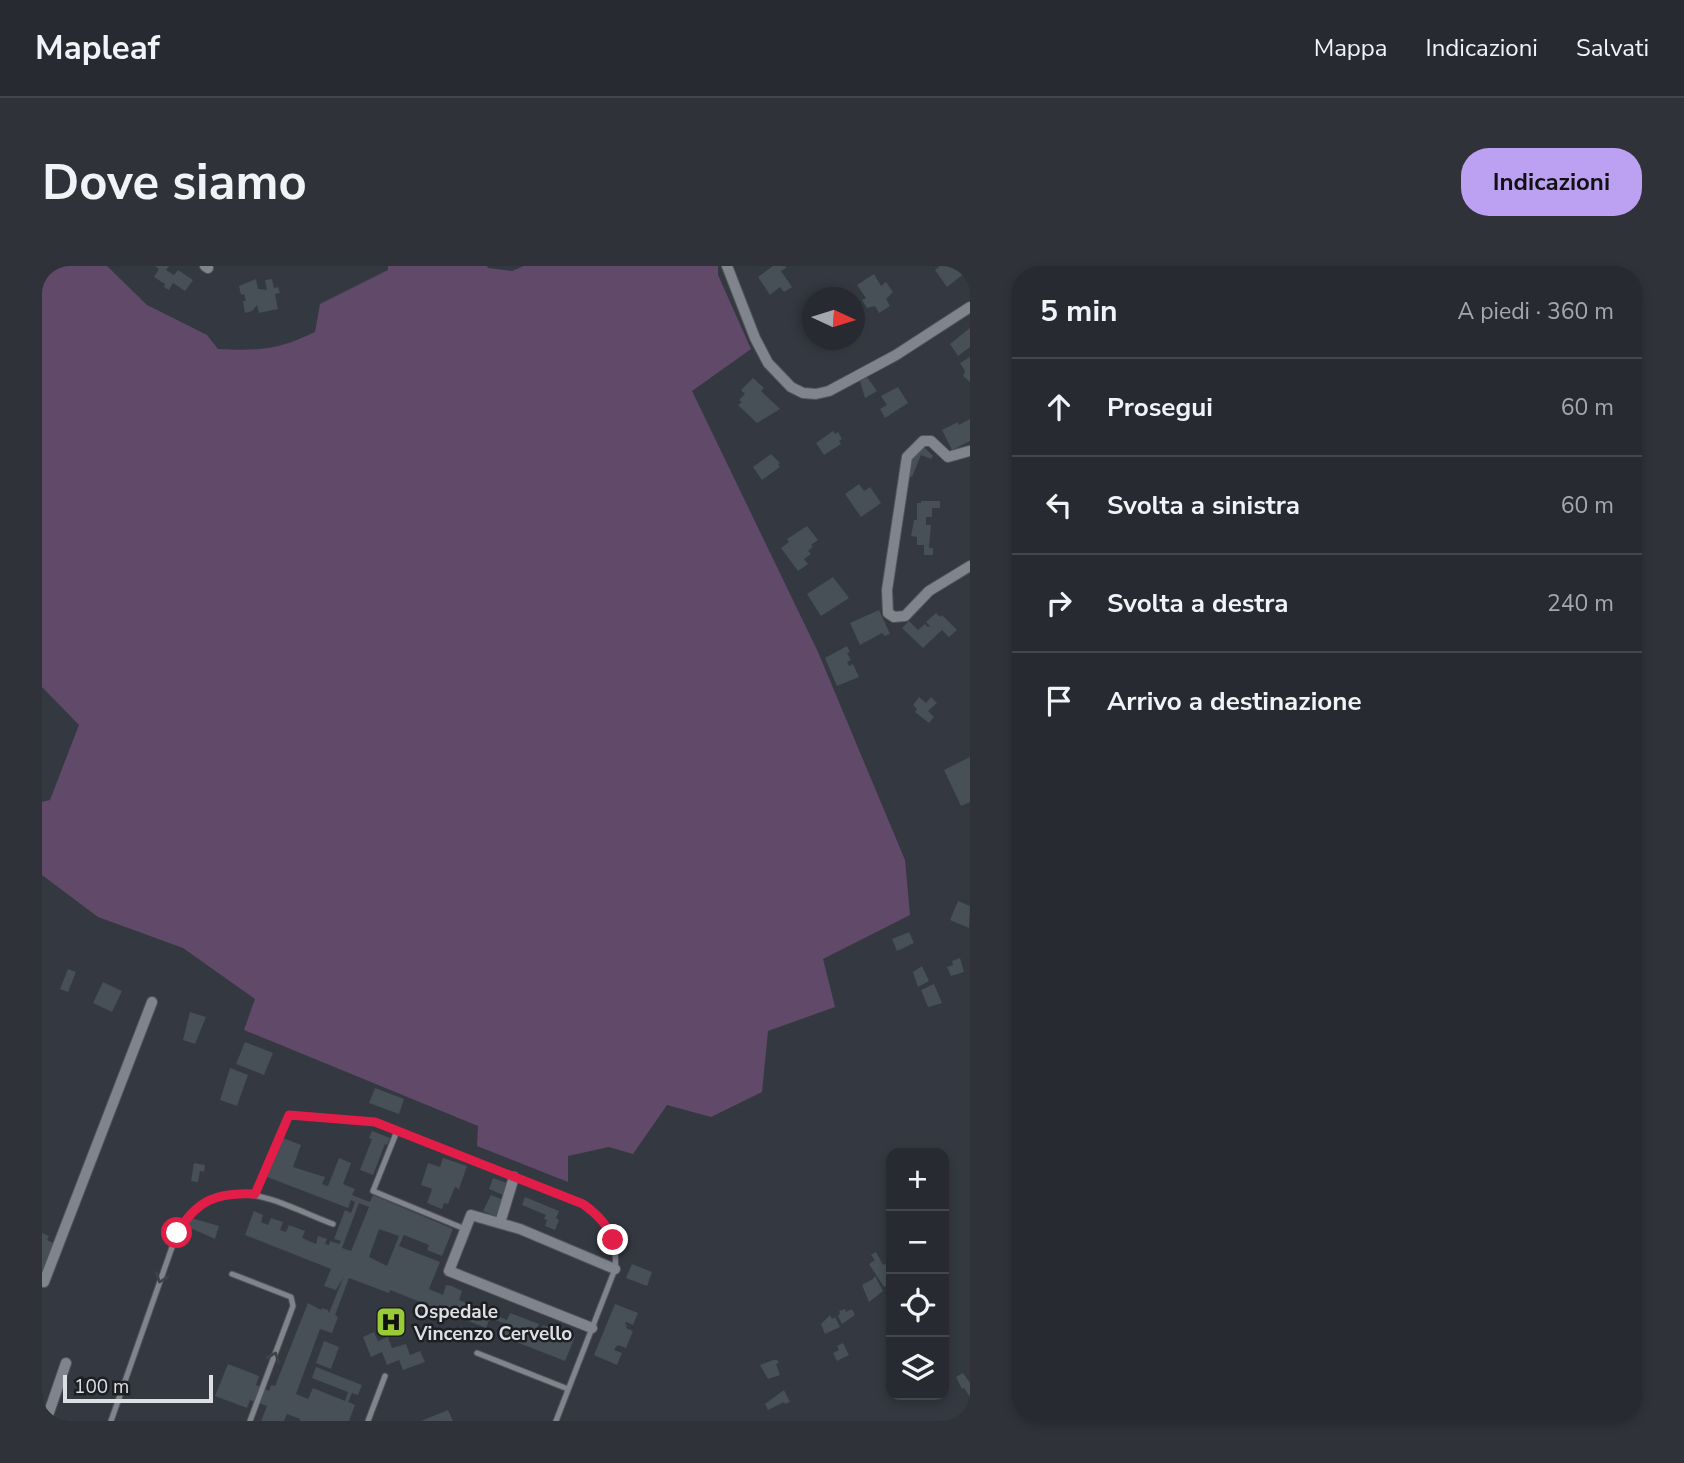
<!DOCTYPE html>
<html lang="it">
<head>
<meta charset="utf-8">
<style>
	:root { --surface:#272a30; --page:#2f3238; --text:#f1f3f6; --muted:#a4a7ab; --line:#43464c; --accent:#bca0f2 }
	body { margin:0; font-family:"Nunito Sans",sans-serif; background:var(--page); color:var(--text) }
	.controls { position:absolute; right:21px; bottom:21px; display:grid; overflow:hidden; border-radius:14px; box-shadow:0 4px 10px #0003 }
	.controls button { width:63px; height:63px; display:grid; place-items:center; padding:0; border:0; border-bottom:2px solid var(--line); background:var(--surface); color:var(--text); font:35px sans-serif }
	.compass { position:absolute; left:760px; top:21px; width:63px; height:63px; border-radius:50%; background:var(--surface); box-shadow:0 4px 10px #0003; rotate:94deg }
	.scale { position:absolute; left:21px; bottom:18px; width:150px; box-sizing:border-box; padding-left:7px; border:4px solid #dcdfe3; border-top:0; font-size:19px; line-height:24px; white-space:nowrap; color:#dcdfe3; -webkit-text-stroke:5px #1d1f23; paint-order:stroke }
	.stop { position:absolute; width:21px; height:21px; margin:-16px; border:5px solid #e11d48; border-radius:50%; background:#fff }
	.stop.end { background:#e11d48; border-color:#fff; box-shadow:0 2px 7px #0008 }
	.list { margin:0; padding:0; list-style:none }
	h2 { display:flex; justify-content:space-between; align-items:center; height:91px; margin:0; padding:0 28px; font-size:30px }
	h2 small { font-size:23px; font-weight:400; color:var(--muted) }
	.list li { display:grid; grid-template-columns:46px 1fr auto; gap:21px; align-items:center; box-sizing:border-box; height:98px; padding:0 28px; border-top:2px solid var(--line) }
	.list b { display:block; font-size:26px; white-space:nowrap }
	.list em { font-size:23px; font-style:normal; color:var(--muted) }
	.icon { flex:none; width:38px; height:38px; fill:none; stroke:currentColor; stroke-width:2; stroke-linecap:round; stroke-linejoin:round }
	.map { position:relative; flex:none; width:928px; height:1155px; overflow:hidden; border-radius:28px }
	header { display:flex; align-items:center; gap:42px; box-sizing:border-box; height:98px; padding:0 35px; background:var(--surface); border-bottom:2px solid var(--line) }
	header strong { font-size:33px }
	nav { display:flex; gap:38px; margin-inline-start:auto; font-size:24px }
	.intro { display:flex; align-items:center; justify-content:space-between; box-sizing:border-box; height:168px; padding:0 42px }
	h1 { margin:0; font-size:49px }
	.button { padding:18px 32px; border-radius:28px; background:var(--accent); color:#111; font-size:24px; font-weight:700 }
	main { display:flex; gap:42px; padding:0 42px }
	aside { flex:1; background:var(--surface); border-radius:28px; box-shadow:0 4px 10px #0003 }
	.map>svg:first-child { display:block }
	.green { fill:#614a69 }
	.building { fill:#475056; fill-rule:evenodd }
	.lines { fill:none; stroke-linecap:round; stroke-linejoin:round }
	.lane-casing { stroke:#52555b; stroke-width:7 }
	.street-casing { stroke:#52555b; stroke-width:12 }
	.lane { stroke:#7f848d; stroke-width:5 }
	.street { stroke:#7f848d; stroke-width:10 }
	.oneway { stroke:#3f4248 }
	.route { stroke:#e11d48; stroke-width:9 }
	.labels { text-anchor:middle; stroke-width:5; stroke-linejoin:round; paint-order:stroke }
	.poi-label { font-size:19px; font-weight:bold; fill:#dcdfe3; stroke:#1d1f23; text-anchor:start }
</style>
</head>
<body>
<header>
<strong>Mapleaf</strong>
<nav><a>Mappa</a><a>Indicazioni</a><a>Salvati</a></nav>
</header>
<div class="intro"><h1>Dove siamo</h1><a class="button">Indicazioni</a></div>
<main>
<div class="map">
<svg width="928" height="1155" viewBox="0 0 928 1155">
	<rect width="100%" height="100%" fill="#343840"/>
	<path class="green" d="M0 0H65L105 39 165 69 176 83C217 85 236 84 273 66L278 38 346 4V0H445L446 2 470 5 482 0H676V9L709 83 650 125 776 386 863 594 868 649 781 693 793 741 726 765 720 826 669 851 625 839 591 888 567 881 526 890V916L435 880 436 860 202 764 213 733 141 682 56 651 0 609V536L8 534 37 459 0 421Z"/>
	<path class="building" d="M113 0H127L124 4 132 9 136 4 151 14 143 25 131 17 127 24 122 21 123 18 112 11 117 3Z
		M731 0H743L744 2 739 5 750 21 742 26 738 21 728 29 716 11Z
		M898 0H928V3L905 21 893 4Z
		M832 8 839 20 844 16 851 26 844 33 848 40 837 47 833 40 825 42 820 34 824 32 815 19Z
		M214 13 216 23 225 24 223 14 230 13 232 22 236 21 238 27 233 28 236 43 217 47 215 39 210 45 203 47 201 35H204L202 28 199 29 197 20Z
		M771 43V61L768 63 760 49Z
		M928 62V81L916 90 908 78Z
		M928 91V116L921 110 923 105 918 97Z
		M825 111 835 125 823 132 818 115Z
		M711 112 722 122 719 125 738 143 715 157 696 139 700 136 697 134 703 128 699 124Z
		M856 121 866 137 843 152 838 143 845 139 839 130Z
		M928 153V175L910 184 900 164 916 156 917 159Z
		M791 165 793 168 796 166 800 173 797 175 799 178 782 189 774 177Z
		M880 179 891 190 889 193 879 189 870 211 865 210 870 188Z
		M729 188 738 197 736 198 738 201 720 214 711 201Z
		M817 218 822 225 828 221 839 237 819 251 803 228Z
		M879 235H898V242H890V251H884V259H889L887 282H891V289H882V279H875V271L869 270 872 254H875V237H879Z
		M765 260 776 274 769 279 771 281 766 285 769 288 762 293 766 298 756 305 739 282 747 276 745 273Z
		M791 311 807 332 779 350 765 328Z
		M837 344 848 368 843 370 840 367 818 379 808 357Z
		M894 347 898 351 900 349 915 364 907 371 900 364 881 382 860 362 867 355 876 364 883 358 886 361 888 360 884 356Z
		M805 380 808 386 805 387 809 394 805 396 807 400 811 398 817 411 795 420 783 392Z
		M877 431 884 437 889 431 895 437 886 445 892 451 887 457 873 446 875 443 871 439Z
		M928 491V536L919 540 902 504Z
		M916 635 928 640 927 662 908 654Z
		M867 666 872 677 855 685 850 673Z
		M918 692 922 706 909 710 905 701 911 699 910 695Z
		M880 700 887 715 876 721 871 706Z
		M26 703 34 706 26 726 18 723Z
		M61 716 80 725 70 746 51 737Z
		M892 718 900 737 886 741 879 724Z
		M148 746 164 751 153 778 141 774Z
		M203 776 231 787 222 809 194 798Z
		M188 802 206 809 195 840 178 834Z
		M333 822 362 833 357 848 327 837Z
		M330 865 348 872 345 879 343 878 331 909 318 904 330 873 327 872Z
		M241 872 259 879 251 901 283 911 280 918 286 920 297 892 309 897 301 918 313 923 310 929 328 936 331 929 411 963 400 990 385 984 387 979 362 969 357 980 398 996 387 1023 401 1029 404 1019 410 1020 420 1025 417 1034 441 1044 442 1040 449 1043 448 1047 465 1054 468 1047 497 1058 494 1064 498 1066 501 1059 533 1071 523 1095 459 1070 464 1058 448 1052 444 1062 348 1024 347 1027 307 1012 293 1049 296 1051 290 1067 278 1063 254 1128 266 1133 271 1122 303 1135 306 1126 270 1112 274 1101 320 1119 316 1129 310 1127 306 1136 313 1139 307 1155H258V1153L245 1148 242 1155H219L225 1140 208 1134 205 1142 173 1130 186 1098 217 1110 214 1119 227 1125 229 1119 233 1120 266 1037 279 1044 280 1042 286 1044 287 1047 302 1010 294 1024 282 1020 289 1003 203 969 212 945 221 949 219 956 226 959 229 952 241 956 238 964 244 966 247 959 263 965 260 972 274 978 276 970 285 973 283 978 287 979 288 975 297 978 299 975 292 973 303 944 309 947 313 936 309 934 306 942 225 911ZM317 937 327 941 309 985 300 982ZM337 963 357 970 345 1000 327 991Z
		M401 892 425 900 417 923 413 921 406 938 402 937 400 943 385 937 390 923 379 919 386 897 398 901Z
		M152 897 163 899 162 906 158 905 156 916 149 915Z
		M451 912 465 917 461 929 447 923Z
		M449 929 461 934 455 951 441 945Z
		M483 931 517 945 514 952 517 954 513 964 503 960 505 954 502 953 504 949 480 939Z
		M149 952 177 960 173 973 144 960Z
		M0 967 7 970 5 974 13 978 0 1007Z
		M834 986 841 999 849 995V1016L842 1021 827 998 833 994 829 989Z
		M590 998 610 1006 605 1020 584 1012Z
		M833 1010 841 1025 827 1036 820 1019 831 1013Z
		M573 1038 596 1047 591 1059 584 1056 583 1058 585 1059 584 1062 591 1065 584 1082 576 1079 573 1082 572 1084 580 1087 575 1099 552 1089Z
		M803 1043 804 1046 810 1043 813 1049 800 1058 796 1050 798 1048 797 1045Z
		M788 1049 790 1053 793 1051 798 1061 783 1068 779 1058Z
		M332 1066 336 1075 346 1071 350 1082 364 1078 368 1089 378 1085 383 1096 361 1104 357 1094 345 1099 340 1086 329 1091 321 1071Z
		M282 1075 297 1081 289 1103 274 1097Z
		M801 1077 807 1089 795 1095 791 1087 797 1084 795 1080Z
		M731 1094H735L737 1097 734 1098 738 1109 726 1113 718 1099Z
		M921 1107 928 1117V1131L922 1122 920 1123 914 1111Z
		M742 1124 748 1136 743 1138 742 1136 726 1144 723 1138Z
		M406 1144 411 1155H379Z"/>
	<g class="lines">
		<g class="lane-casing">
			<path id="lane" d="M355 865 331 925 423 963
				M213 928 247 849 333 856 542 938C565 955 576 974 573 1003L514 1155
				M190 1008 249 1031 251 1040 208 1155
				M435 1087 526 1123
				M69 1155 135 967C177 898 233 936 291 958
				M326 1155 343 1110"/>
		</g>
		<g class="street-casing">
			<path id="street" d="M163 0 166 2
				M685 0 713 72 726 97 749 121 761 127 774 128 787 125 854 89 928 41
				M927 185 906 191 889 175H881L865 191 845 324 846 347 852 351 863 350 887 325 928 300
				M458 957 472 911
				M0 1015 2 1016 110 736
				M550 1062 407 1005 429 949 478 963 573 1003
				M4 1155 24 1097"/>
		</g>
		<use href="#lane" class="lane"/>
		<use href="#street" class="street"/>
	</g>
	<defs><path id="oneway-chevron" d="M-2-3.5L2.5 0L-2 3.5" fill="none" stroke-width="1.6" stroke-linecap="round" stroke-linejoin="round" transform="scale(1.75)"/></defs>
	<g class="oneway">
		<use href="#oneway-chevron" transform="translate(119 1012) rotate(109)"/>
		<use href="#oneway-chevron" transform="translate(232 1091) rotate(-69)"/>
	</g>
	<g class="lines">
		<path class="route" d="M135 967C155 934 175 926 213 928L247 849 333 856 541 938C556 949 564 957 571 974"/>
	</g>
	<defs>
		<g id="hospital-square" transform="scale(1.575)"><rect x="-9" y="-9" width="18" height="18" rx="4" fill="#99cb36" stroke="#1d1f23"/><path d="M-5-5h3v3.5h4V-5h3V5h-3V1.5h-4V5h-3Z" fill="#111"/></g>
	</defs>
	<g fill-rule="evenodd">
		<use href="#hospital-square" x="349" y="1056"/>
	</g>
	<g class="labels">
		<g class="poi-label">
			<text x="372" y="1052">Ospedale<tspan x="372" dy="22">Vincenzo Cervello</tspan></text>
		</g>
	</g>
</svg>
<div class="controls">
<button>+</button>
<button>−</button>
<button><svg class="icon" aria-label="locate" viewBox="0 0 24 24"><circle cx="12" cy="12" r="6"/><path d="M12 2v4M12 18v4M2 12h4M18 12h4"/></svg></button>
<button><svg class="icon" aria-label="layers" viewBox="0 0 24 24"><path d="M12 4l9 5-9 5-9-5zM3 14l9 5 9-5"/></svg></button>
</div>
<svg class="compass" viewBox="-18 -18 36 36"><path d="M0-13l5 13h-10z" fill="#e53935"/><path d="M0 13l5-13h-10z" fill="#a4a7ab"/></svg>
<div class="scale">100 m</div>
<div class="stop" style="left:135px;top:967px"></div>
<div class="stop end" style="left:571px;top:974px"></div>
</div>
<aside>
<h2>5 min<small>A piedi · 360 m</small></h2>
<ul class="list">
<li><svg class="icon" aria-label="ahead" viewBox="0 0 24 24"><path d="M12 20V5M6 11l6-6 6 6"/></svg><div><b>Prosegui</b></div><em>60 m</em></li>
<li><svg class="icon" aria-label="left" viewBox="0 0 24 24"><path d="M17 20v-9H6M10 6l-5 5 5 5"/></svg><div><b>Svolta a sinistra</b></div><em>60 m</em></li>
<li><svg class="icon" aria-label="right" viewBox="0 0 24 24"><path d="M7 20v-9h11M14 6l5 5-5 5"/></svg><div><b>Svolta a destra</b></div><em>240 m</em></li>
<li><svg class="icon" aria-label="arrive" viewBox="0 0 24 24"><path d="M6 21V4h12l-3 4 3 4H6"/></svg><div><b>Arrivo a destinazione</b></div></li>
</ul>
</aside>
</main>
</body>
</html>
